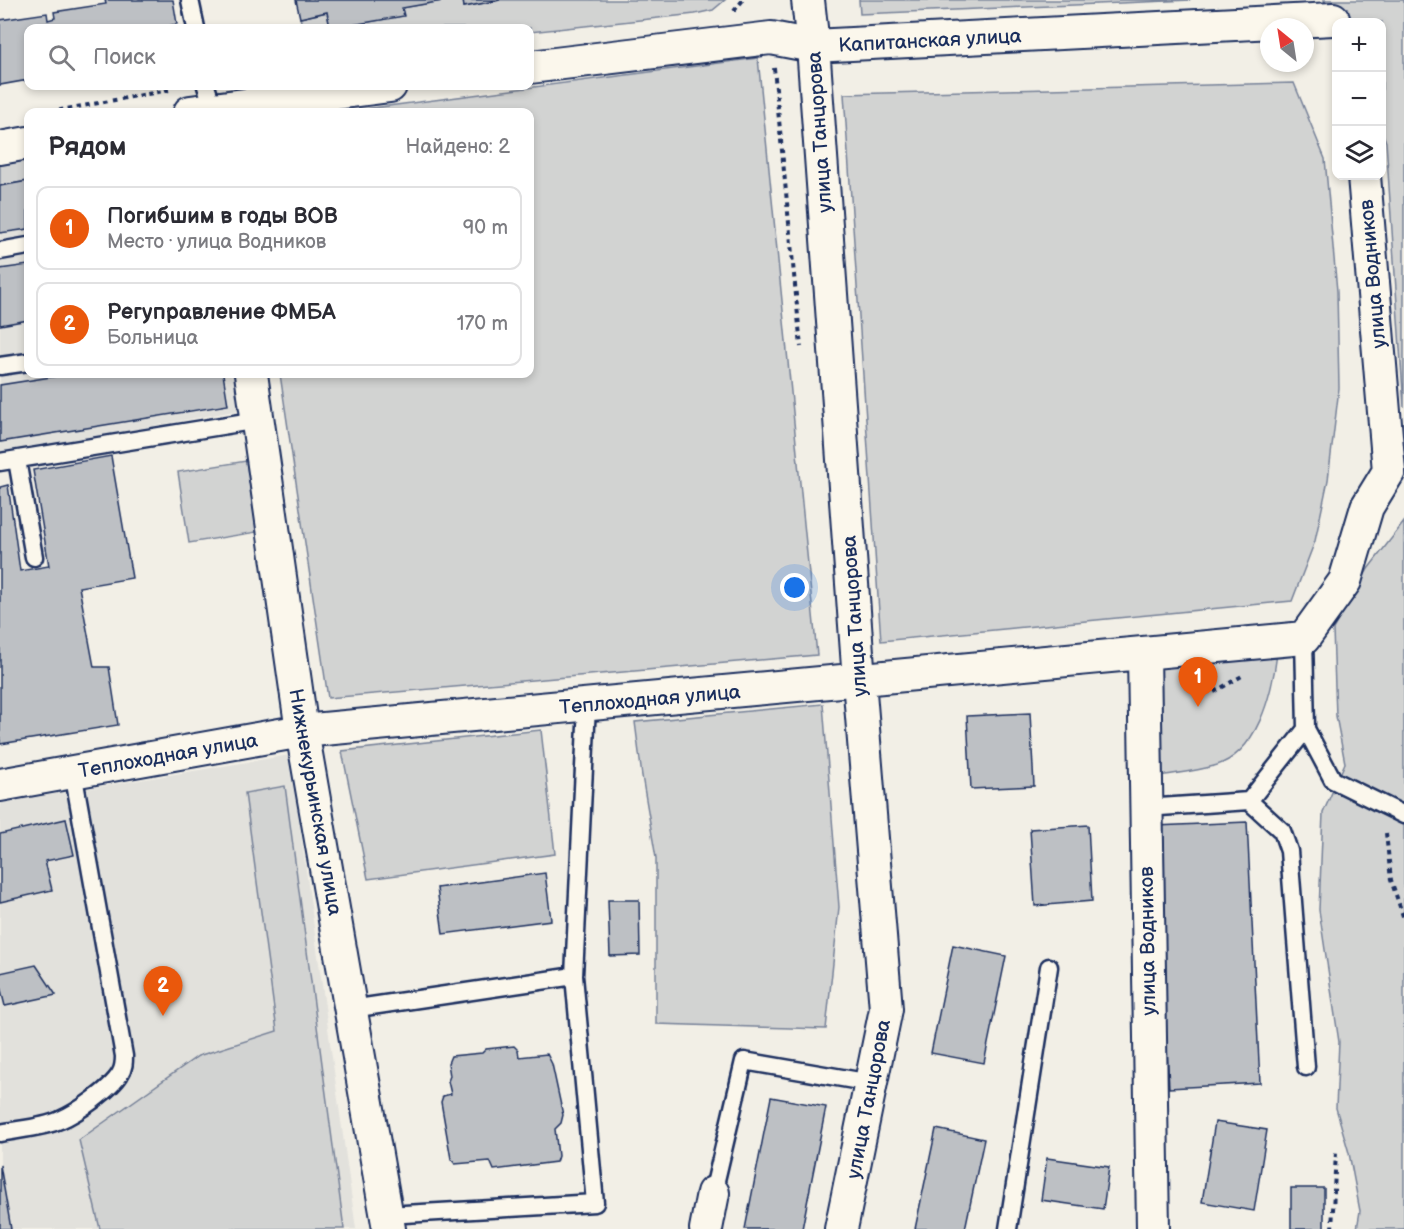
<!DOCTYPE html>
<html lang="ru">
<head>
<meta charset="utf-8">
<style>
	:root { --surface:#fff; --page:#f7f7f7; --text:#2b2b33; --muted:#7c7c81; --line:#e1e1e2; --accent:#ea580c }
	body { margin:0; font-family:"Balsamiq Sans",sans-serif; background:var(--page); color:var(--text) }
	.controls { position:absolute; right:18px; top:18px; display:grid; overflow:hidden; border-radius:12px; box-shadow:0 3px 9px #0003 }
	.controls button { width:54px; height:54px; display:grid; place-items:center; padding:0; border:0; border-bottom:2px solid var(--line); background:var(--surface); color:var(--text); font:30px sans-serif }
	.compass { position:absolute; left:1260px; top:18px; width:54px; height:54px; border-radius:50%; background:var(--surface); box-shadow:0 3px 9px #0003; rotate:330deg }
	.you { position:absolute; left:795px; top:588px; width:21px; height:21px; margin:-15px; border:4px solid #fff; border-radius:50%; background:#1a73e8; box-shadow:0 0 0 9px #1a73e833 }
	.badge { display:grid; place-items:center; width:39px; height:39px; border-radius:50%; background:var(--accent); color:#fff; font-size:20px; font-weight:700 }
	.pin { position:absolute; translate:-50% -50px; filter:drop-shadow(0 2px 3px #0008) }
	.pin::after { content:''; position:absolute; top:32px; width:21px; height:18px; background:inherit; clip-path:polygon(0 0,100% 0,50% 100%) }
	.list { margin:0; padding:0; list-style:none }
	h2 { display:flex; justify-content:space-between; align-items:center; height:78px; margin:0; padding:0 24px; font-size:26px }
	h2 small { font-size:20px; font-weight:400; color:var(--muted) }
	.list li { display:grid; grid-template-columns:39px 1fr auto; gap:18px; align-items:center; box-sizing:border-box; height:84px; margin:0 12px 12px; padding:0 12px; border:2px solid var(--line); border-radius:12px }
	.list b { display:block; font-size:22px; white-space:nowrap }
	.list p { margin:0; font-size:20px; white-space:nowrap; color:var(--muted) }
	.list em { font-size:20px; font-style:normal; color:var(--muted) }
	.icon { flex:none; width:33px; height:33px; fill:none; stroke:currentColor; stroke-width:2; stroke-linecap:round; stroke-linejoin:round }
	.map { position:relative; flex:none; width:1404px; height:1229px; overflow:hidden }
	.search { position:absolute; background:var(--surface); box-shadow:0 3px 9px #0003; left:24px; top:24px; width:510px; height:66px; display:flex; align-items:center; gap:15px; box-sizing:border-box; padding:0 21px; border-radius:12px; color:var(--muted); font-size:22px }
	.panel { position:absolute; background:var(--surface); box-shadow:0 3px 9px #0003; left:24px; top:108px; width:510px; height:270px; border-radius:12px }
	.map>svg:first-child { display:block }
	.built { fill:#e2e1dc }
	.green { fill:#d2d3d2; stroke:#768198; stroke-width:1.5 }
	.building { fill:#bdc0c4; stroke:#1b2f5e; stroke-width:1.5 }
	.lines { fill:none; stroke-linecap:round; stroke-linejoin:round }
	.lane-casing { stroke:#1b2f5e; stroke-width:21 }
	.street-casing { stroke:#1b2f5e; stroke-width:36 }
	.path { stroke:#1b2f5e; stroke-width:4; stroke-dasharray:4.5 4.5; stroke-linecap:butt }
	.lane { stroke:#fbf7ec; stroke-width:16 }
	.street { stroke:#fbf7ec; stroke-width:32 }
	.labels { text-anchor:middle; stroke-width:5; stroke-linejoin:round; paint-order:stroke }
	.street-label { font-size:20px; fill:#1b2f5e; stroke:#fbf7ec }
</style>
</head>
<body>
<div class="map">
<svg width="1404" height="1229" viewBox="0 0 1404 1229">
	<rect width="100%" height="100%" fill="#f2efe6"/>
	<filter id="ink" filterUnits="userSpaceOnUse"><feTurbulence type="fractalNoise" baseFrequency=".0167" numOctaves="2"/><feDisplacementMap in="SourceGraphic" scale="12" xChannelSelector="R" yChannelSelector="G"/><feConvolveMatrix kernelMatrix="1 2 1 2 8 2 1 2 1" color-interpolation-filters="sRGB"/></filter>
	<g filter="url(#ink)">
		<path class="built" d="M28 162V374H234L240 410 0 454V168Z
			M290 755 356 1229H0V803Z"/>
		<path class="green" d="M448 0H463L464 7 500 0H725L713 10 695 14 530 32V28H335L403 16 402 8Z
			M859 0H1191L860 14Z
			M1324 0H1404V407L1386 142 1382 132V22H1336V28Z
			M327 12 330 28H303L300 18Z
			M758 58 817 655 328 698 280 374H530V112H342Z
			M1294 83 1325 159 1337 291 1339 388 1328 480 1315 541 1292 601 881 641 844 94Z
			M28 149V181L0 186V154Z
			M246 461 257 532 189 543 178 472Z
			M1404 522V1229H1357L1360 1211 1349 1153 1336 1108 1339 1042 1319 910 1323 813 1345 763 1336 716 1333 629 1368 569Z
			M1277 654C1272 693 1258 754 1214 766 1197 771 1177 773 1159 776V664Z
			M823 704 839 907 826 1029 656 1024V858L642 776 635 722Z
			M541 730 555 854 368 879 342 751Z
			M285 786 344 1229H100L79 1140 198 1056 277 1031 245 793Z"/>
		<path class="building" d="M105 0H173L177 24 168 26 169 28H28V80L0 85V20L47 13 48 20 55 18 54 12 106 4Z
			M296 0H448L402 8 404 16 335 28H330L327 12 300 18Z
			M463 0H500L464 7Z
			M28 181V229L0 233V186Z
			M28 265V320L0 325V269Z
			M70 374H223L228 405 0 442V385Z
			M111 456 132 578 79 587 94 667H109L118 725 0 744V487L8 485 20 571 49 566 33 470Z
			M1030 713 1034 786 971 789 967 716Z
			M66 819 74 855 45 861 52 890 0 902V834Z
			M1247 822 1260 1083 1169 1088 1156 826Z
			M1088 825 1092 901 1035 906 1030 829Z
			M545 873 551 920 443 934 437 888Z
			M608 900H639L640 955 610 956Z
			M953 945 1006 956 984 1063 931 1053Z
			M36 965 56 995 5 1006 0 986V973Z
			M514 1046 518 1050 519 1057 547 1054 552 1064 563 1115 561 1123 555 1129 558 1156 556 1162 494 1170 490 1161 455 1164 451 1159 441 1102 443 1096 451 1094 448 1081 450 1076 448 1063 451 1056 482 1053 486 1049Z
			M771 1097 826 1107 802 1229H745Z
			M1215 1122 1267 1130 1254 1211 1202 1202Z
			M936 1129 984 1139 965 1229H915Z
			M1047 1158 1109 1167 1103 1209 1041 1200Z
			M0 1165 11 1229H0Z
			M1291 1188H1324V1229H1291Z"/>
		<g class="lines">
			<g class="lane-casing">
				<path id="lane" d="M190 0 196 28
					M206 86 213 108
					M0 251 28 246
					M0 366 28 362
					M17 460 34 557
					M0 462 258 420
					M1304 638 1306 729 1333 780 1404 815
					M1249 801 1306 729
					M1145 808 1249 801 1282 831 1289 851 1306 1067
					M574 976 587 705
					M351 1009 574 976 595 1203 387 1215
					M0 1133C20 1129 42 1128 60 1120 77 1113 111 1089 120 1074 124 1068 124 1062 124 1056L73 772
					M713 1193 744 1061 871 1083
					M1008 1229 1049 967"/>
			</g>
			<g class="street-casing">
				<path id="street" d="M808 0 813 46 859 680 886 1009 841 1229
					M530 67 771 38 813 46 1333 19
					M190 112 390 86
					M0 148 28 143
					M251 374 302 731 389 1229
					M1144 653 1153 1229
					M0 785 302 731 1304 638 1345 581 1367 507 1389 471 1364 176
					M706 1229 713 1193"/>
			</g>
			<path class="path" d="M734 11 743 0
				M774 68 801 347
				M50 112 169 90
				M1214 692 1242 676
				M1386 833 1391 880 1404 919
				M1332 1229 1336 1152"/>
			<use href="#lane" class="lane"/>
			<use href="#street" class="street"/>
		</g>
	</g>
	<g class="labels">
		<g class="street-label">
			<text transform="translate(930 40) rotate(-3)" y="7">Капитанская улица</text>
			<text transform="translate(819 132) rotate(-94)" y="7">улица Танцорова</text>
			<text transform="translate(1372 274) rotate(-95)" y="7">улица Водников</text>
			<text transform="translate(854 616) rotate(-94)" y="7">улица Танцорова</text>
			<text transform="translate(650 699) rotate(-5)" y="7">Теплоходная улица</text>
			<text transform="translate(168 755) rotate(-10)" y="7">Теплоходная улица</text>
			<text transform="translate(316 802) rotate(80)" y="7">Нижнекурьинская улица</text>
			<text transform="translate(1147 941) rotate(-91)" y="7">улица Водников</text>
			<text transform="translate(868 1099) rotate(-79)" y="7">улица Танцорова</text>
		</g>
	</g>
</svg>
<div class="controls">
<button>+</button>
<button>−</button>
<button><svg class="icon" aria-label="layers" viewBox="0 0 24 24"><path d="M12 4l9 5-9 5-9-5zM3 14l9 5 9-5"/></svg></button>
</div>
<svg class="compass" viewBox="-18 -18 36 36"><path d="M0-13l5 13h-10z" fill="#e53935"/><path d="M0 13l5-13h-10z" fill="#7c7c81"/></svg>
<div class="you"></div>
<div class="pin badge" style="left:1198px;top:707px">1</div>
<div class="pin badge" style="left:163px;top:1016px">2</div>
<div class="search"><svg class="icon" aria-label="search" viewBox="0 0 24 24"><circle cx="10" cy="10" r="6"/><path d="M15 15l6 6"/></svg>Поиск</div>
<section class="panel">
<h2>Рядом<small>Найдено: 2</small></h2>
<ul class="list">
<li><span class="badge">1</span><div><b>Погибшим в годы ВОВ</b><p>Место · улица Водников</p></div><em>90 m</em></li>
<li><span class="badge">2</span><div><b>Регуправление ФМБА</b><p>Больница</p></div><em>170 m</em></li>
</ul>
</section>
</div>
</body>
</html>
